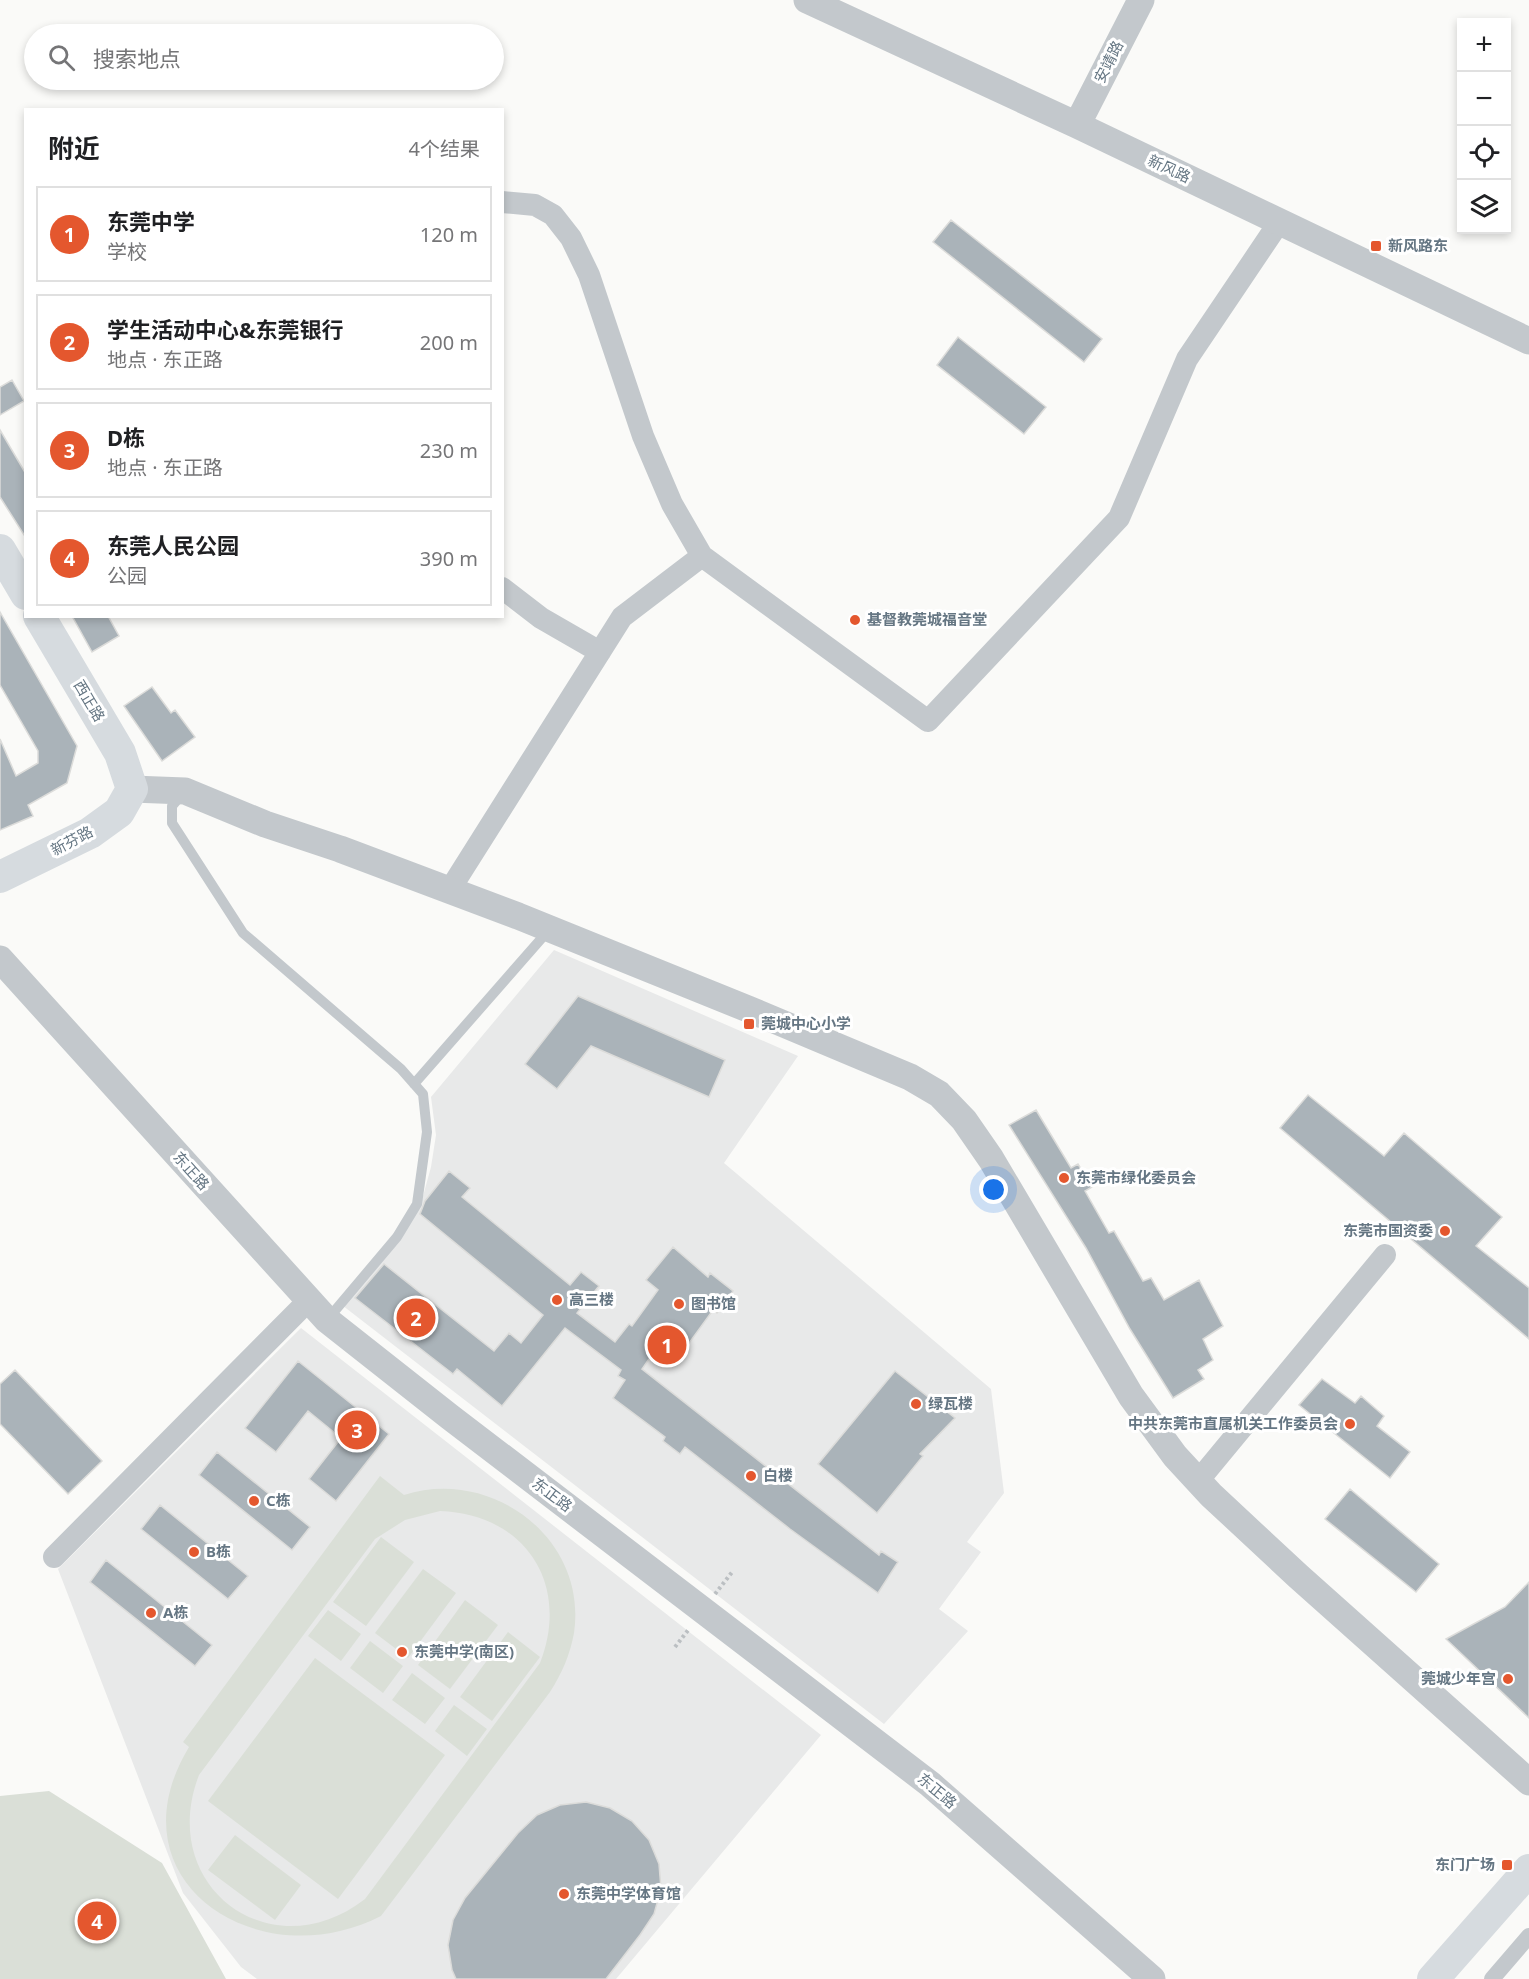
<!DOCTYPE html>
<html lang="zh">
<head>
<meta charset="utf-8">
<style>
	:root { --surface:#fff; --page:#f2f2f2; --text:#202124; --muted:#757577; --line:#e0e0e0; --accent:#e4572e }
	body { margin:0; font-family:"Noto Sans","Noto Sans SC",sans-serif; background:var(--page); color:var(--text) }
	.controls { position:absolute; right:18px; top:18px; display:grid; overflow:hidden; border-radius:0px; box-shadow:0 3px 9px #0003 }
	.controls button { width:54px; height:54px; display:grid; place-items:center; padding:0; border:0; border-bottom:2px solid var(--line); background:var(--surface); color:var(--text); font:30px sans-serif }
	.you { position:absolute; left:994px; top:1190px; width:21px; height:21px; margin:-15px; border:4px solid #fff; border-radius:50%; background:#1a73e8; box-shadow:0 0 0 9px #1a73e833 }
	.badge { display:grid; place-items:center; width:39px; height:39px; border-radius:50%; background:var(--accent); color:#fff; font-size:20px; font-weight:700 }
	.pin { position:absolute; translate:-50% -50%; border:3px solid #fff; box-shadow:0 2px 6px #0006 }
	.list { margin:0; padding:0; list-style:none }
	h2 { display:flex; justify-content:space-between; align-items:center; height:78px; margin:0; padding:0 24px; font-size:26px }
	h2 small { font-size:20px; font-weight:400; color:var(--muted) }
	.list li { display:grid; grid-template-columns:39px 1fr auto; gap:18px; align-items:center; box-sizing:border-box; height:96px; margin:0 12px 12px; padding:0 12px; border:2px solid var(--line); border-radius:0px }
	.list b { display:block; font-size:22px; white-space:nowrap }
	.list p { margin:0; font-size:20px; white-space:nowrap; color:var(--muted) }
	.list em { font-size:20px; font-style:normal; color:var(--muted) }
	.icon { flex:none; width:33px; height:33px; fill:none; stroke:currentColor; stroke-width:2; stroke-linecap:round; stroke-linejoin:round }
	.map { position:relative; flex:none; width:1529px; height:1979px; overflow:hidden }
	.search { position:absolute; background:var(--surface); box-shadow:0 3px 9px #0003; left:24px; top:24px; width:480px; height:66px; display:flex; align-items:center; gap:15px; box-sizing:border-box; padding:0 21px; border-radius:33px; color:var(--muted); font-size:22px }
	.panel { position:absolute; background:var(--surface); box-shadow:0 3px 9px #0003; left:24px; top:108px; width:480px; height:510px; border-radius:0px }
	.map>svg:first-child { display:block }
	.built { fill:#e8e9e9 }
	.park { fill:#dadfd7; fill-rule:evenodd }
	.building { fill:#aab3b9; stroke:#dcdcda; stroke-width:1.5 }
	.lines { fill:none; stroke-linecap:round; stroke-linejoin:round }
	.path { stroke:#bbbfc2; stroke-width:4; stroke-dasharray:3 3; stroke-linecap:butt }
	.service { stroke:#c3c8cc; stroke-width:10 }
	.pedestrian { stroke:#c3c8cc; stroke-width:16 }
	.minor { stroke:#c3c8cc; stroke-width:22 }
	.tertiary { stroke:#c3c8cc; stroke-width:27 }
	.secondary { stroke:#d6dbdf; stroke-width:32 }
	.poi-dot { fill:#e4572e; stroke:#fff; stroke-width:2 }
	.labels { text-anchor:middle; stroke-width:6; stroke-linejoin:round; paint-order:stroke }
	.street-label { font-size:15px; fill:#657683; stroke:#fff }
	.poi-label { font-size:15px; font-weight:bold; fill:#657683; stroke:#fff; text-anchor:start }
</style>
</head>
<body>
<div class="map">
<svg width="1529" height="1979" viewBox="0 0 1529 1979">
	<rect width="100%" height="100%" fill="#fafaf8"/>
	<path class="built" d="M554 950 798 1056 724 1163 991 1389 1004 1493 967 1542 981 1552 939 1609 968 1631 884 1724 338 1302 420 1207 431 1167 436 1135 431 1097Z
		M301 1328 821 1735 616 1979H257L241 1967 183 1893 58 1569Z"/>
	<path class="park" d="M380 1476 404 1495C491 1467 588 1538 574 1633 570 1655 562 1673 550 1692L381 1916C258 1979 108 1881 189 1747L183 1742ZM440 1511C525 1514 571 1584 540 1663L365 1899C271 1972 156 1886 199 1775L375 1539 405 1520Z
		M381 1537 414 1562 366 1626 333 1602Z
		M423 1569 456 1593 408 1658 375 1633Z
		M465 1600 498 1625 450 1689 418 1665Z
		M328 1610 361 1634 341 1661 308 1636Z
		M508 1632 540 1657 492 1721 460 1697Z
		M370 1641 403 1666 383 1693 350 1668Z
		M315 1658 445 1755 338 1899 208 1801Z
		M412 1673 445 1698 425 1724 392 1700Z
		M454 1705 487 1729 467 1756 435 1731Z
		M49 1791 162 1863 226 1979H0V1796Z
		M235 1835 301 1885 275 1920 208 1870Z"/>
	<path class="building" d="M951 220 1102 339 1084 362 933 242Z
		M958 337 1046 407 1024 434 937 365Z
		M12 380 24 401 0 415V387Z
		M0 430 26 474V538L0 497Z
		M0 612 77 746 67 783 28 805 33 816 0 830V739L16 776 38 763V751L0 685Z
		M72 616H108L119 636 92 652Z
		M152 687 171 713 175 710 195 737 162 761 124 706Z
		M578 996 725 1060 709 1097 591 1046 557 1089 525 1064Z
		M1308 1095 1384 1156 1404 1133 1502 1217 1476 1246 1529 1288V1339L1280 1128Z
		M1036 1110 1071 1168 1078 1164 1092 1187 1085 1191 1109 1233 1114 1231 1143 1281 1151 1278 1164 1300 1199 1280 1223 1326 1203 1339 1213 1360 1198 1370 1204 1379 1173 1398 1130 1329 1086 1248 1009 1125Z
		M449 1171 470 1188 462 1197 570 1285 581 1272 599 1286 577 1313 615 1342 629 1324 632 1326 658 1290 646 1280 673 1247 708 1277 710 1273 733 1291 717 1313 713 1310 679 1357 660 1343 642 1369 879 1555 881 1551 898 1562 878 1593 790 1529 685 1447 680 1454 663 1441 665 1437 613 1398 625 1380 618 1376 621 1370 565 1328 502 1406 457 1369 453 1374 355 1298 384 1264 494 1351 509 1333 521 1343 543 1315 420 1214 425 1201Z
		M298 1361 389 1434 336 1501 309 1479 341 1438 308 1411 276 1452 245 1428Z
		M15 1370 102 1461 68 1494 0 1424V1384Z
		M895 1371 955 1418 920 1454 923 1456 877 1513 818 1464Z
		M1322 1379 1355 1403 1361 1396 1384 1416 1377 1426 1410 1452 1390 1478 1299 1405Z
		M217 1452 310 1527 292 1550 199 1475Z
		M1350 1489 1439 1564 1416 1592 1325 1519Z
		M160 1505 248 1576 228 1599 141 1529Z
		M106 1560 212 1645 195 1666 90 1582Z
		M1529 1582V1718L1446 1639 1505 1607Z
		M586 1802 610 1808 632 1821 649 1840 659 1864 661 1889 654 1914 640 1935 606 1979H456L452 1970 448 1945 453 1920 465 1898 518 1833 537 1815 560 1805Z"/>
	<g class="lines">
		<path class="path" d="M715 1594 733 1571
			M675 1647 689 1629"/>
		<path class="service" d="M183 793 172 806V823L243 933 401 1069 423 1094 427 1132 417 1204 397 1237 327 1320
			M414 1084 548 931"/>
		<path class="pedestrian" d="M1492 1979 1529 1936"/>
		<path class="minor" d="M502 202 535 205 553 215 571 238 589 275 643 436 672 504 702 556
			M502 588 541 618 600 652
			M449 891 622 617 702 556 928 721 1119 518 1187 359 1280 221
			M1198 1481 1385 1255
			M54 1557 308 1301"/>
		<path class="tertiary" d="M807 0 1077 125 1529 341
			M1077 125 1141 0
			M132 789 185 791 265 824 340 849 518 916 748 1009 910 1077 939 1094 964 1120 991 1159 1131 1396 1175 1456 1211 1495 1298 1576 1529 1782
			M0 959 327 1320 450 1417 930 1784 1152 1979"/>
		<path class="secondary" d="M0 550 26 594
			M0 877 90 833 119 812 132 789 120 753 39 616
			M1433 1979 1529 1870"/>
	</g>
	<g class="poi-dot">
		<rect x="1370" y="240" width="12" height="12" rx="3"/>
		<circle cx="855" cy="620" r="6"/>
		<rect x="743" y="1018" width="12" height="12" rx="3"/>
		<circle cx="1064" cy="1178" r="6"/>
		<circle cx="1445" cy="1231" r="6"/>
		<circle cx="557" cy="1300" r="6"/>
		<circle cx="679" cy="1304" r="6"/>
		<circle cx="916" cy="1404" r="6"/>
		<circle cx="1350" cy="1424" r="6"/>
		<circle cx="751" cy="1476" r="6"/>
		<circle cx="254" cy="1501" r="6"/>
		<circle cx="194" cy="1552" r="6"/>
		<circle cx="151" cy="1613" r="6"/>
		<circle cx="402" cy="1652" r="6"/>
		<circle cx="1508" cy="1679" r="6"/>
		<rect x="1501" y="1859" width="12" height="12" rx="3"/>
		<circle cx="564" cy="1894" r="6"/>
	</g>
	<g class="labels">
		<g class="street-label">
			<text transform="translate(1109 62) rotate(-63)" y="5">安靖路</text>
			<text transform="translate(1169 169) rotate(25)" y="5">新风路</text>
			<text transform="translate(89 701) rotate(59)" y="5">西正路</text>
			<text transform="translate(72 841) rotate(-28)" y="5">新芬路</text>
			<text transform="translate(191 1171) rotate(48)" y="5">东正路</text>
			<text transform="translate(552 1495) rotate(37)" y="5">东正路</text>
			<text transform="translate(937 1791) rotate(40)" y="5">东正路</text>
		</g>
		<g class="poi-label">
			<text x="1388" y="251">新风路东</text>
			<text x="867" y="625">基督教莞城福音堂</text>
			<text x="761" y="1029">莞城中心小学</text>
			<text x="1076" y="1183">东莞市绿化委员会</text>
			<text x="1433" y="1236" text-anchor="end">东莞市国资委</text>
			<text x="569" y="1305">高三楼</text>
			<text x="691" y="1309">图书馆</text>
			<text x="928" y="1409">绿瓦楼</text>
			<text x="1338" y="1429" text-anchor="end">中共东莞市直属机关工作委员会</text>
			<text x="763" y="1481">白楼</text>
			<text x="266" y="1506">C栋</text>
			<text x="206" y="1557">B栋</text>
			<text x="163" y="1618">A栋</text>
			<text x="414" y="1657">东莞中学(南区)</text>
			<text x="1496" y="1684" text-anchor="end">莞城少年宫</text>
			<text x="1495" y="1870" text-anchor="end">东门广场</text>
			<text x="576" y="1899">东莞中学体育馆</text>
		</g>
	</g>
</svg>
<div class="controls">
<button>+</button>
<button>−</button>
<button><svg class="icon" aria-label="locate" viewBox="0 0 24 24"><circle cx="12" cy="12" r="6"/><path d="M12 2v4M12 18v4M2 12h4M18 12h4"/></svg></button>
<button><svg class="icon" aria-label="layers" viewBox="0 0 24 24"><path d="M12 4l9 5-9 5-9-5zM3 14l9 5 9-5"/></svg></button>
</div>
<div class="you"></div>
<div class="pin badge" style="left:667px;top:1345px">1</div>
<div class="pin badge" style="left:416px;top:1318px">2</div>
<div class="pin badge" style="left:357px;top:1430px">3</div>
<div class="pin badge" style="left:97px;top:1921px">4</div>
<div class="search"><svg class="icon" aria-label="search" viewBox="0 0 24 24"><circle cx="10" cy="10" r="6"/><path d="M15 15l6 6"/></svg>搜索地点</div>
<section class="panel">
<h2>附近<small>4个结果</small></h2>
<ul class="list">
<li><span class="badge">1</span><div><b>东莞中学</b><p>学校</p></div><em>120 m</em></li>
<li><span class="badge">2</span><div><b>学生活动中心&amp;东莞银行</b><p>地点 · 东正路</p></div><em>200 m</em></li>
<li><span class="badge">3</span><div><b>D栋</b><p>地点 · 东正路</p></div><em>230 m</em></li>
<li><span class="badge">4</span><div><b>东莞人民公园</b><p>公园</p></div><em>390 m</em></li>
</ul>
</section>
</div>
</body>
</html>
